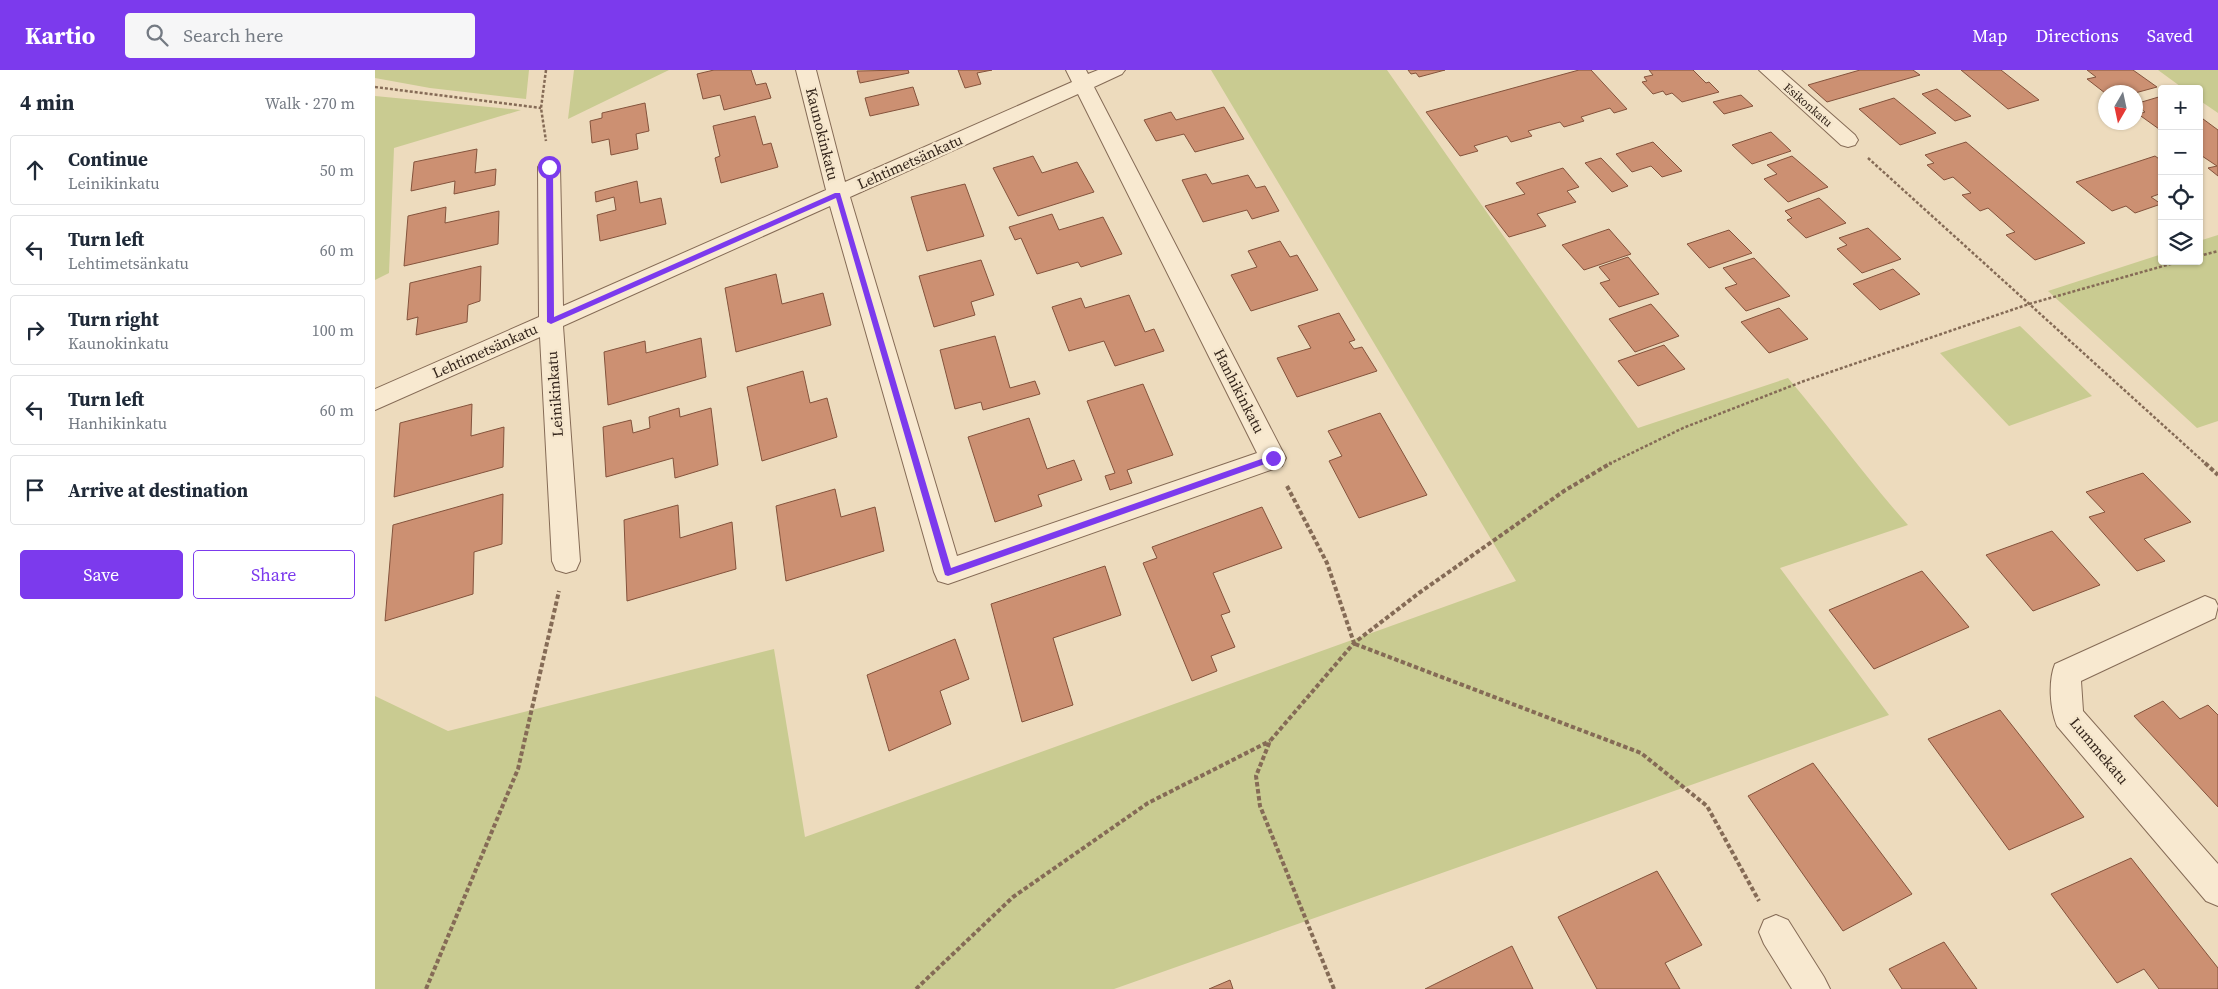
<!DOCTYPE html>
<html lang="en">
<head>
<meta charset="utf-8">
<style>
	:root { --surface:#fff; --page:#f6f6f7; --text:#1f2937; --muted:#747a83; --line:#e0e1e3; --accent:#7c3aed }
	body { margin:0; font-family:"Source Serif 4",serif; background:var(--page); color:var(--text) }
	.controls { position:absolute; right:15px; top:15px; display:grid; overflow:hidden; border-radius:5px; box-shadow:0 1px 4px #0004 }
	.controls button { width:45px; height:45px; display:grid; place-items:center; padding:0; border:0; border-bottom:1px solid var(--line); background:var(--surface); color:var(--text); font:25px sans-serif }
	.compass { position:absolute; left:1723px; top:15px; width:45px; height:45px; border-radius:50%; background:var(--surface); box-shadow:0 1px 4px #0004; rotate:189deg }
	.stop { position:absolute; width:15px; height:15px; margin:-11px; border:4px solid #7c3aed; border-radius:50%; background:#fff }
	.stop.end { background:#7c3aed; border-color:#fff; box-shadow:0 1px 5px #0008 }
	.list { margin:0; padding:0; list-style:none }
	h2 { display:flex; justify-content:space-between; align-items:center; height:65px; margin:0; padding:0 20px; font-size:21px }
	h2 small { font-size:16px; font-weight:400; color:var(--muted) }
	.list li { display:grid; grid-template-columns:32px 1fr auto; gap:15px; align-items:center; box-sizing:border-box; height:70px; margin:0 10px 10px; padding:0 10px; border:1px solid var(--line); border-radius:5px }
	.list b { display:block; font-size:19px; white-space:nowrap }
	.list p { margin:0; font-size:16px; white-space:nowrap; color:var(--muted) }
	.list em { font-size:16px; font-style:normal; color:var(--muted) }
	.actions { display:flex; gap:10px; padding:15px 20px }
	.actions a { flex:1; padding:11px 0; border:1px solid var(--accent); border-radius:5px; text-align:center; font-size:18px; color:var(--accent) }
	.actions .main { background:var(--accent); color:#fff }
	.icon { flex:none; width:28px; height:28px; fill:none; stroke:currentColor; stroke-width:2; stroke-linecap:round; stroke-linejoin:round }
	.map { position:relative; flex:none; width:1843px; height:919px; overflow:hidden }
	header { display:flex; align-items:center; gap:30px; box-sizing:border-box; height:70px; padding:0 25px; background:var(--accent); color:#fff }
	header strong { font-size:24px }
	nav { display:flex; gap:28px; margin-inline-start:auto; font-size:18px }
	.search { width:350px; height:45px; background:var(--page); display:flex; align-items:center; gap:12px; box-sizing:border-box; padding:0 18px; border-radius:5px; color:var(--muted); font-size:19px }
	main { display:flex }
	aside { flex:1; background:var(--surface) }
	.map>svg:first-child { display:block }
	.green { fill:#c9cb91 }
	.building { fill:#cc9072; stroke:#84533c }
	.lines { fill:none; stroke-linecap:round; stroke-linejoin:round }
	.street-casing { stroke:#856b56; stroke-width:2 }
	.path-far1 { stroke:#856b56; stroke-width:2.5; stroke-dasharray:3 2; stroke-linecap:butt }
	.path { stroke:#856b56; stroke-width:4; stroke-dasharray:4.5 2.5; stroke-linecap:butt }
	.street { fill:#f8e9d0; fill-rule:evenodd }
	.route { fill:#7c3aed }
	.labels { text-anchor:middle; stroke-width:5; stroke-linejoin:round; paint-order:stroke }
	.far-street-label { font-size:12px; fill:#34251b; stroke:#f5e6cc }
	.street-label { font-size:15px; fill:#34251b; stroke:#f5e6cc }
</style>
</head>
<body>
<header>
<strong>Kartio</strong>
<div class="search"><svg class="icon" aria-label="search" viewBox="0 0 24 24"><circle cx="10" cy="10" r="6"/><path d="M15 15l6 6"/></svg>Search here</div>
<nav><a>Map</a><a>Directions</a><a>Saved</a></nav>
</header>
<main>
<aside>
<h2>4 min<small>Walk · 270 m</small></h2>
<ul class="list">
<li><svg class="icon" aria-label="ahead" viewBox="0 0 24 24"><path d="M12 20V5M6 11l6-6 6 6"/></svg><div><b>Continue</b><p>Leinikinkatu</p></div><em>50 m</em></li>
<li><svg class="icon" aria-label="left" viewBox="0 0 24 24"><path d="M17 20v-9H6M10 6l-5 5 5 5"/></svg><div><b>Turn left</b><p>Lehtimetsänkatu</p></div><em>60 m</em></li>
<li><svg class="icon" aria-label="right" viewBox="0 0 24 24"><path d="M7 20v-9h11M14 6l5 5-5 5"/></svg><div><b>Turn right</b><p>Kaunokinkatu</p></div><em>100 m</em></li>
<li><svg class="icon" aria-label="left" viewBox="0 0 24 24"><path d="M17 20v-9H6M10 6l-5 5 5 5"/></svg><div><b>Turn left</b><p>Hanhikinkatu</p></div><em>60 m</em></li>
<li><svg class="icon" aria-label="arrive" viewBox="0 0 24 24"><path d="M6 21V4h12l-3 4 3 4H6"/></svg><div><b>Arrive at destination</b></div></li>
</ul>
<div class="actions"><a class="main">Save</a><a>Share</a></div>
</aside>
<div class="map">
<svg width="1843" height="919" viewBox="0 0 1843 919">
	<rect width="100%" height="100%" fill="#eddbbd"/>
	<path class="green" d="M0 0H154L151 29 55 18 0 8Z
		M199 0H294L193 49Z
		M836 0H1012L1263 358 1413 308C1454 356 1491 408 1533 455L1405 498 1514 645 739 919H0V626L73 661 399 579 430 767 1141 511Z
		M1783 0H1843V43L1824 30V19H1809Z
		M0 26 146 40 19 78 14 203 0 210Z
		M1843 165V351L1822 358 1673 221 1787 184V191H1824V171Z
		M1645 256 1717 326 1634 356 1565 283Z"/>
	<path class="building" d="M339 0H376L381 15 391 13 396 28 349 40 345 25 328 29 322 4Z
		M533 0 534 3 485 13 482 1Z
		M583 0H617L602 3 606 14 590 18Z
		M1033 0H1070L1044 7 1041 3 1036 4Z
		M1204 0H1216L1252 39 1239 43 1235 38 1206 47 1209 51 1189 57 1185 52 1153 61 1157 66 1136 72 1132 66 1099 76 1103 81 1085 86 1051 42Z
		M1274 0H1318L1331 13 1334 12 1344 22 1307 32 1297 23 1291 25 1288 21 1278 24 1267 12 1272 11 1269 7 1278 5Z
		M1485 0H1538L1545 5 1452 32 1433 15Z
		M1586 0H1626L1664 30 1633 39Z
		M1712 0H1758L1782 17 1760 23 1741 22 1739 20 1730 23 1712 9 1721 7Z
		M538 17 544 35 495 46 490 28Z
		M1562 19 1596 46 1580 51 1547 24Z
		M1366 25 1378 36 1349 44 1338 32Z
		M1787 26V58L1784 59 1763 44 1770 42 1760 34Z
		M1519 28 1561 63 1525 75 1484 39Z
		M270 33 274 61 261 64 263 79 236 85 234 69 217 73 215 51 227 48V43Z
		M849 37 869 69 820 82 809 64 781 71 769 50 796 42 801 50Z
		M380 46 388 75 396 73 403 97 346 113 340 88 345 86 338 56Z
		M1824 46 1843 60V106L1833 98 1842 96 1824 84Z
		M1396 62 1416 81 1377 94 1357 75Z
		M1278 72 1307 101 1287 107 1276 96 1257 102 1241 84Z
		M1591 72 1710 173 1660 190 1631 165 1640 162 1613 138 1605 141 1587 125 1596 123 1578 107 1569 110 1552 95 1559 93 1550 85Z
		M102 79 100 103 121 99 120 115 79 124 80 111 36 121 39 92Z
		M658 86 667 103 702 92 719 122 643 146 618 98Z
		M1417 86 1453 117 1413 132 1389 109 1402 104 1392 95Z
		M1780 86 1787 91V123L1776 127 1786 134 1760 143 1751 136 1737 141 1701 112Z
		M1226 88 1253 116 1237 122 1210 93Z
		M1188 98 1204 117 1192 121 1201 132 1162 144 1171 156 1134 167 1110 136 1150 124 1141 113Z
		M831 104 837 114 873 105 881 118 890 116 904 141 877 149 872 140 828 152 807 110Z
		M262 111 265 133 286 128 291 154 225 171 222 145 241 140 239 127 221 132 220 122Z
		M590 114 609 166 552 181 536 127Z
		M1444 128 1471 153 1431 168 1412 150 1417 148 1410 141Z
		M71 137 70 153 124 141 123 174 29 196 33 146Z
		M677 144 684 160 728 147 747 184 706 197 703 192 662 204 646 168 640 170 634 157Z
		M1493 158 1526 189 1487 203 1462 179 1472 175 1464 168Z
		M1234 159 1256 184 1209 200 1187 175Z
		M1354 160 1377 183 1334 198 1312 174Z
		M905 171 915 187 922 185 943 220 876 241 856 205 882 197 873 181Z
		M1253 187 1284 224 1244 237 1225 213 1235 210 1224 197Z
		M1379 188 1415 226 1371 241 1350 218 1362 214 1348 198Z
		M606 190 619 225 596 232 600 245 559 257 544 206Z
		M106 196 105 231 93 235 92 252 41 265 43 247 32 250 35 213Z
		M1518 199 1545 224 1505 240 1478 214Z
		M401 204 407 234 448 223 456 255 361 282 350 218Z
		M754 225 770 262 779 259 789 281 740 296 729 271 694 281 677 237 706 228 710 238Z
		M1276 234 1304 266 1260 282 1234 249Z
		M1404 238 1433 269 1394 283 1366 252Z
		M964 243 980 270 974 272 979 279 987 277 1002 301 922 327 902 288 936 278 923 256Z
		M620 266 635 318 660 311 665 324 608 340 606 332 580 339 565 280Z
		M326 268 331 307 233 335 229 282 270 271 271 283Z
		M1289 275 1310 299 1263 316 1243 291Z
		M428 301 435 333 452 328 462 367 387 391 372 317Z
		M768 314 798 385 752 400 757 413 735 420 730 406 740 403 712 331Z
		M97 334 96 366 129 357 128 397 19 427 25 353Z
		M304 338 305 347 336 338 343 395 300 408 298 388 231 407 228 357 256 350 258 363 275 358 274 347Z
		M1005 343 1052 425 984 448 954 391 967 386 953 361Z
		M654 348 672 399 699 390 707 410 663 425 667 436 620 452 593 367Z
		M1768 403 1816 452 1769 469 1790 491 1762 501 1714 447 1730 442 1711 422Z
		M460 419 466 447 500 437 509 481 411 511 401 436Z
		M128 424 127 474 99 482 98 524 10 551 18 455Z
		M303 435 305 468 357 452 361 499 252 531 249 450Z
		M887 437 907 478 838 503 855 542 846 545 860 577 836 586 842 601 817 611 768 493 782 488 777 477Z
		M1677 461 1725 515 1658 541 1611 485Z
		M730 496 746 545 678 568 698 635 647 652 616 534Z
		M1547 501 1594 557 1499 599 1454 540Z
		M580 569 594 609 565 621 576 654 514 681 492 605Z
		M1788 631 1805 649 1833 635 1843 645V737L1759 646Z
		M1625 640 1709 747 1634 780 1553 669Z
		M1438 693 1537 824 1468 861 1373 726Z
		M1756 788 1843 898V919H1784L1769 899 1742 913 1676 824Z
		M1282 801 1327 875 1290 893 1305 919H1222L1183 847Z
		M1569 872 1602 919H1527L1514 899Z
		M1137 876 1158 919H1050Z
		M855 910 858 919H834Z"/>
	<g class="lines">
		<g class="street-casing">
			<path id="street" d="M421 0H441L470 112 697 12 691 0H711L713 4 723 0H750L747 4 719 17 911 388 907 396 573 514 563 511 559 502 455 136 188 256 205 491 201 500 191 503 181 500 177 491 165 267 0 340V319L164 247 163 97 166 92 174 90 182 92 185 97 188 236 451 120ZM703 24 882 383 582 486 475 127Z
				M1384 0H1406L1480 65 1483 70 1480 75 1473 77 1466 75Z
				M1830 526 1840 530 1843 536 1840 548 1706 611 1708 641 1843 794V836L1831 831 1682 656C1675 639 1673 611 1680 594Z
				M1401 845 1413 850 1449 907 1455 919H1417L1389 874 1384 862 1389 850Z"/>
		</g>
		<path class="path-far1" d="M171 0 166 38 171 71
			M0 17 166 38
			M1493 88 1831 394
			M1824 186 1843 181
			M1234 394 1308 358 1429 311 1654 234 1806 191"/>
		<path class="path" d="M1830 393 1843 405
			M912 416 952 493 979 573
			M980 574 1266 683 1332 736 1384 831
			M51 919 143 699 184 521
			M541 919 638 827 773 733 895 671
			M959 919 885 736 881 706 895 671 979 573 1044 523 1189 421 1236 393"/>
		<use href="#street" class="street"/>
	</g>
	<path class="route" d="M174 95 178 97 179 247 460 123H465L576 498 898 385 902 388 901 390 573 506 570 505 461 128 176 254 172 252 171 97Z"/>
	<g class="labels">
		<g class="far-street-label">
			<text transform="translate(1433 35) rotate(41)" y="4">Esikonkatu</text>
		</g>
		<g class="street-label">
			<text transform="translate(447 64) rotate(76)" y="5">Kaunokinkatu</text>
			<text transform="translate(535 92) rotate(-24)" y="5">Lehtimetsänkatu</text>
			<text transform="translate(110 281) rotate(-24)" y="5">Lehtimetsänkatu</text>
			<text transform="translate(864 321) rotate(63)" y="5">Hanhikinkatu</text>
			<text transform="translate(180 324) rotate(-94)" y="5">Leinikinkatu</text>
			<text transform="translate(1724 681) rotate(50)" y="5">Lummekatu</text>
		</g>
	</g>
</svg>
<div class="controls">
<button>+</button>
<button>−</button>
<button><svg class="icon" aria-label="locate" viewBox="0 0 24 24"><circle cx="12" cy="12" r="6"/><path d="M12 2v4M12 18v4M2 12h4M18 12h4"/></svg></button>
<button><svg class="icon" aria-label="layers" viewBox="0 0 24 24"><path d="M12 4l9 5-9 5-9-5zM3 14l9 5 9-5"/></svg></button>
</div>
<svg class="compass" viewBox="-18 -18 36 36"><path d="M0-13l5 13h-10z" fill="#e53935"/><path d="M0 13l5-13h-10z" fill="#747a83"/></svg>
<div class="stop" style="left:174px;top:97px"></div>
<div class="stop end" style="left:898px;top:388px"></div>
</div>
</main>
</body>
</html>
